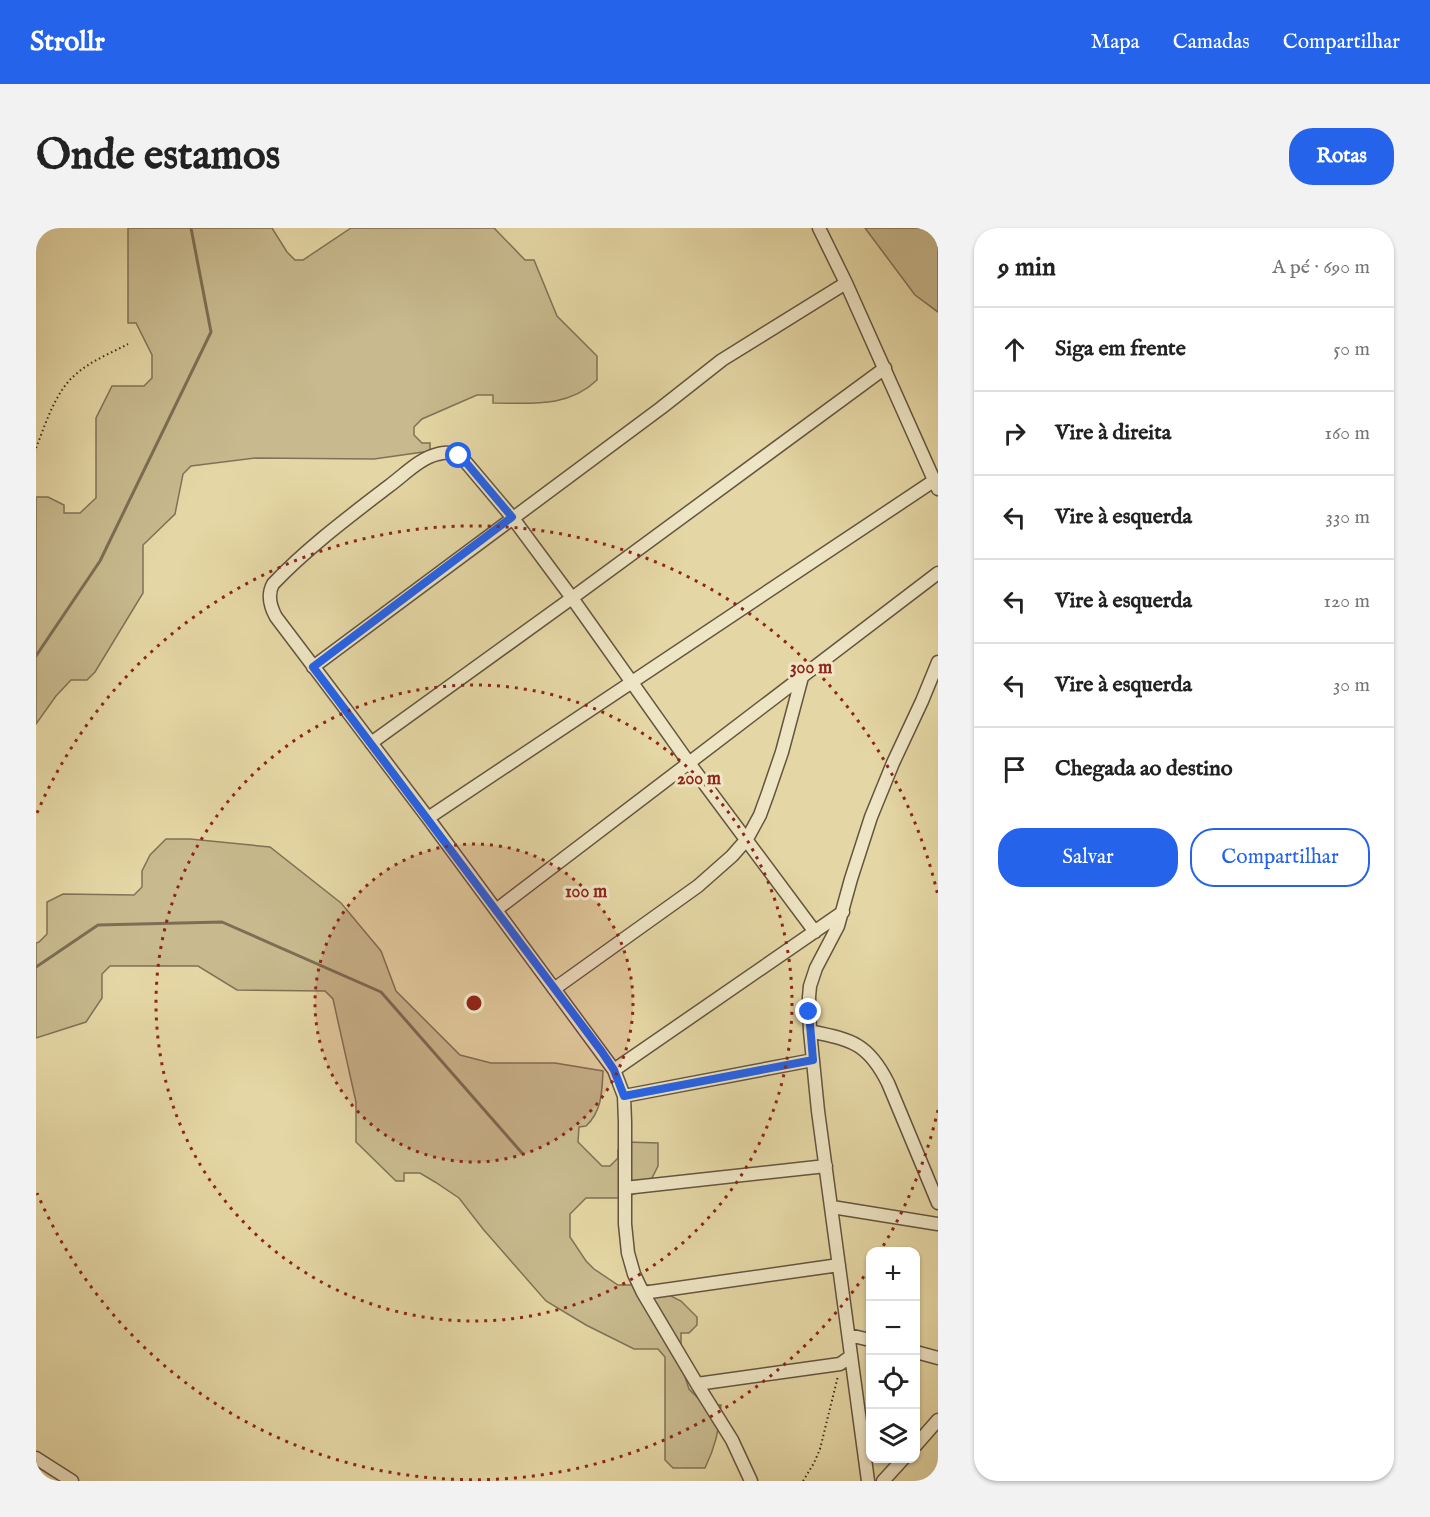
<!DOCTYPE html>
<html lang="pt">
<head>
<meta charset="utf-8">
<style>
	:root { --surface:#fff; --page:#f2f2f2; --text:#222; --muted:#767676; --line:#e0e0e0; --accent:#2563eb }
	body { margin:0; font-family:"IM FELL English",serif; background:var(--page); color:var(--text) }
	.controls { position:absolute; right:18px; bottom:18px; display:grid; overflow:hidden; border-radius:12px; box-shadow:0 2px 4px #0004 }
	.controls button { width:54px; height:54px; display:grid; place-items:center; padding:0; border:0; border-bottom:2px solid var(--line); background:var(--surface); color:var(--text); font:30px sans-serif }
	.stop { position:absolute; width:18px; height:18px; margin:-14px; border:4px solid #2563eb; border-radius:50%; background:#fff }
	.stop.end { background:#2563eb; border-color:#fff; box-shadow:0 2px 6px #0008 }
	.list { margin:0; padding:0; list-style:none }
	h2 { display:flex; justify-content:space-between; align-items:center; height:78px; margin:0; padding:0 24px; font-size:26px }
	h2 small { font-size:20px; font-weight:400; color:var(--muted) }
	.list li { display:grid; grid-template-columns:39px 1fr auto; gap:18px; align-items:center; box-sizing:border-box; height:84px; padding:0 24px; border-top:2px solid var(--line) }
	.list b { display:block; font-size:22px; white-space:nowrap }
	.list em { font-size:20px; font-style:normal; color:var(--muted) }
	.actions { display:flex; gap:12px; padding:18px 24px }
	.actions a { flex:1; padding:14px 0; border:2px solid var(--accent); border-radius:24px; text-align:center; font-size:21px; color:var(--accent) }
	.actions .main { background:var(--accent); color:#fff }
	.icon { flex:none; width:33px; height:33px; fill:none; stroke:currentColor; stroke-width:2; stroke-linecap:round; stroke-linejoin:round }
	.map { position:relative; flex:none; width:902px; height:1253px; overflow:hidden; border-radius:24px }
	header { display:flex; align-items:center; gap:36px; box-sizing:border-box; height:84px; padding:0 30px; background:var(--accent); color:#fff }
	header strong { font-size:28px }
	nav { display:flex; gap:33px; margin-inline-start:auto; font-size:21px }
	.intro { display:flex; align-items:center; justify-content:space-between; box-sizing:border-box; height:144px; padding:0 36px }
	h1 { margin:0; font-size:42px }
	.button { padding:15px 27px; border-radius:24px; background:var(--accent); color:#fff; font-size:21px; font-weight:700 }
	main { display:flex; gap:36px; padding:0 36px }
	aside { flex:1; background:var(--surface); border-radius:24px; box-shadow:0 2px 4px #0004 }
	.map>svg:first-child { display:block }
	.green { fill:#c8ba8e; stroke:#807256; stroke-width:1.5 }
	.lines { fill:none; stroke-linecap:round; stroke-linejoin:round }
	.stream { stroke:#7d6e53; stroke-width:3 }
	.street-casing { stroke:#64553f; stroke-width:15 }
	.path { stroke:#392a1d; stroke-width:2; stroke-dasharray:1.5 3; stroke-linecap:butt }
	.street { stroke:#eee5c4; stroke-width:12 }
	.route { stroke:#2563eb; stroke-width:8 }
	.ring { fill:none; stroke:#8f2418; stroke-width:3; stroke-dasharray:3 6 }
	.centre { fill:#8f2418; stroke:#eee5c4; stroke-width:3 }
	.ring-label { font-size:18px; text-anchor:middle; font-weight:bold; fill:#8f2418; stroke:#eee5c4; stroke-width:6; stroke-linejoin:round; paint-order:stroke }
</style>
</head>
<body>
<header>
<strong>Strollr</strong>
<nav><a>Mapa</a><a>Camadas</a><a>Compartilhar</a></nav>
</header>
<div class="intro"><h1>Onde estamos</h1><a class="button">Rotas</a></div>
<main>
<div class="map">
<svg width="902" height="1253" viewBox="0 0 902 1253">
	<rect width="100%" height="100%" fill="#e5d7a5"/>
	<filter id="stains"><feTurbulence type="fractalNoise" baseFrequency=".00333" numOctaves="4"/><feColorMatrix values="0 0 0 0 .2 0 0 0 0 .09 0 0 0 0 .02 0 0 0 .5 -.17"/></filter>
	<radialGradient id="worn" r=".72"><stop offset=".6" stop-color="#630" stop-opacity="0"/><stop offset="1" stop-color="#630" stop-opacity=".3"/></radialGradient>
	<path class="green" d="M92 0H236L251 24 259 32H267L315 0H458L489 32H498L521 88 561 128V152C532 180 495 175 457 175V167H441L386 191 378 199V207L386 215H394V223L338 231 219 230 155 238 147 246 139 286 107 317V365L59 444 51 452H35L20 468 0 496V269H12L28 277V285H44L60 270V190L76 158H108L116 150V127L100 95H92Z
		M829 0H902V84L879 67Z
		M130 611H154L234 619 305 675 345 723 360 763 424 827 455 835H519L567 843C566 864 566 883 550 898L543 899 542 914 566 938H574L582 930V922L590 914 622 915V938L614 954 606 962 590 970H550L534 986V1009L550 1033 558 1041 582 1057H613L645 1073 661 1089V1097L653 1105H645V1137L653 1161 669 1177H685C684 1200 679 1220 669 1240H637L629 1232V1129L622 1121H598L550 1097 510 1073 447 1001 423 970 399 954 384 945H368V953H360L320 914V874L297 771 289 763 201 762 162 738H74L66 746V770L50 794 0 810V715L3 714 11 706V674L27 666 98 667 106 659V643L114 627Z"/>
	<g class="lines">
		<path class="stream" d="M0 428 64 333 175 104 155 0
			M0 739 62 697 186 694 345 764 486 925"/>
		<g class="street-casing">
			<path id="street" d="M783 0 810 55 902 261
				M277 439 625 180 686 132 810 55
				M335 515 536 370 849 140
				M392 590 899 252
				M460 682 902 345
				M518 761 662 658 696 628 711 611 724 587 732 565 746 524 766 449
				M774 803C816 812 832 815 852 855L902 975
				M578 842 807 684
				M588 868 777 832
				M589 960 790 938
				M796 979 902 996
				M607 1065 803 1037
				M813 1107 834 1112
				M880 1124 902 1130
				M661 1156 804 1136 815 1128
				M880 1217 902 1192
				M0 1230 36 1253
				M715 1253 696 1212 661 1156 607 1065 598 1046 592 1025 589 996V894L588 868 578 842 392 590 240 389C234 378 231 367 237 356 271 320 314 288 353 258 368 247 384 230 402 226 412 223 421 226 428 232L476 289 536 370 653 535 779 704
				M832 1253 782 883 774 803 773 769 774 758 780 740 802 698 815 651 835 589 857 535 886 473 902 434
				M847 1253 868 1230"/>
		</g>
		<path class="path" d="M0 220C10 195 19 164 40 146 55 133 75 125 92 116
			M767 1253 778 1235 784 1221 802 1148"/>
		<use href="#street" class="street"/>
	</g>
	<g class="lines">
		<path class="route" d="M423 228 428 232 476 289 277 439C374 567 469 695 566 824L578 842 588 868 777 832 773 784"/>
	</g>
	<circle cx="438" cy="775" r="159" fill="#8f2418" fill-opacity=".12"/>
	<g class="ring">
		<circle cx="438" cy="775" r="159"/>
		<circle cx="438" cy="775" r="318"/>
		<path d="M902 882A476 476 0 0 1 846 1020M833 1041A476 476 0 0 1 1 965M1 585A476 476 0 0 1 902 668"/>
	</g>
	<circle cx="438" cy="775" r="9" class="centre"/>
	<g class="ring-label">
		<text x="775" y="445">300 m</text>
		<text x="663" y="556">200 m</text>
		<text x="550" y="669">100 m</text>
	</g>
	<rect width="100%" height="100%" filter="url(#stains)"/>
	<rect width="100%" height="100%" fill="url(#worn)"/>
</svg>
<div class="controls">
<button>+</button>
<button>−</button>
<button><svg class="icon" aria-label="locate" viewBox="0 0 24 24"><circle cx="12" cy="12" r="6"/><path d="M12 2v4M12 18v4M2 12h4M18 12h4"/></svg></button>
<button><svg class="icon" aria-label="layers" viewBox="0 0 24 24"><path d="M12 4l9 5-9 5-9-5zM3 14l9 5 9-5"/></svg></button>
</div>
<div class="stop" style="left:423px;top:228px"></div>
<div class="stop end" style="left:773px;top:784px"></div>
</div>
<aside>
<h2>9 min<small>A pé · 690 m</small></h2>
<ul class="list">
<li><svg class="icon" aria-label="ahead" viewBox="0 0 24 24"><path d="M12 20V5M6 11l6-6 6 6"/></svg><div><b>Siga em frente</b></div><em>50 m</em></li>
<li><svg class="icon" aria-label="right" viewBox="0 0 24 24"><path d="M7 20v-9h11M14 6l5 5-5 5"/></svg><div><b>Vire à direita</b></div><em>160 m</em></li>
<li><svg class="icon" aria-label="left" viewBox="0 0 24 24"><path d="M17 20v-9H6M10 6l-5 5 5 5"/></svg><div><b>Vire à esquerda</b></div><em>330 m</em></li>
<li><svg class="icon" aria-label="left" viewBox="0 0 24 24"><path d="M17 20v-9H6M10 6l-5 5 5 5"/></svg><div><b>Vire à esquerda</b></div><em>120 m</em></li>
<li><svg class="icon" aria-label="left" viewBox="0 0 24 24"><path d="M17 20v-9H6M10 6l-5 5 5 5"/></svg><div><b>Vire à esquerda</b></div><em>30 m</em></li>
<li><svg class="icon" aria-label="arrive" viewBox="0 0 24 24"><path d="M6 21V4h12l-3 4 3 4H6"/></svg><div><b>Chegada ao destino</b></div></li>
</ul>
<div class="actions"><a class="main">Salvar</a><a>Compartilhar</a></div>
</aside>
</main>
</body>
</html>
